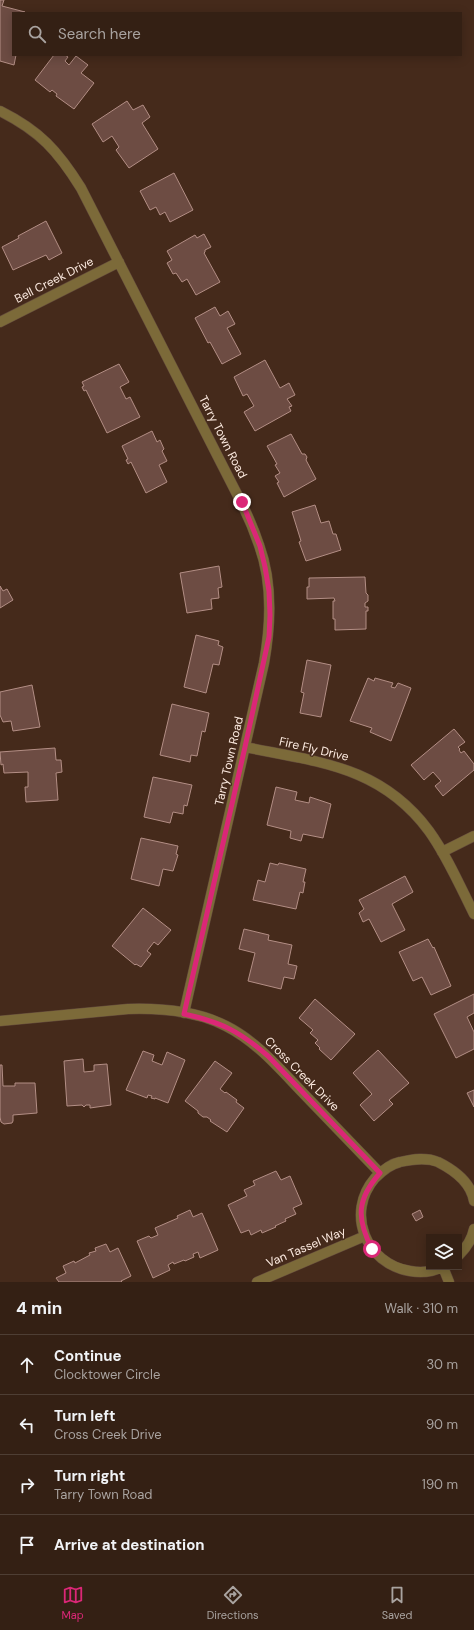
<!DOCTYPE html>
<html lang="en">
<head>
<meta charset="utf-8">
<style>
	:root { --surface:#342014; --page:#3f2d22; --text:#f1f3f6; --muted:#a9a3a0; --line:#4e3e34; --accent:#db2777 }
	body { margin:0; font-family:"DM Sans",sans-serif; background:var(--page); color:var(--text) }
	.controls { position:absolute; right:12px; bottom:12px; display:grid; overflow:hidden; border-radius:0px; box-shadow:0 2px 10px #0003 }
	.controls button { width:36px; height:36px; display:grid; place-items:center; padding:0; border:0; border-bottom:1px solid var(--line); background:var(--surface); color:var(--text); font:20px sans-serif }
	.stop { position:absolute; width:12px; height:12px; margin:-9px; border:3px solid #db2777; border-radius:50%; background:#fff }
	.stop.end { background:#db2777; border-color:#fff; box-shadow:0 1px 4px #0008 }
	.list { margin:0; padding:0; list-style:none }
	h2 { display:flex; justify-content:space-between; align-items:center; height:52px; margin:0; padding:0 16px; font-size:17px }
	h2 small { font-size:13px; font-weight:400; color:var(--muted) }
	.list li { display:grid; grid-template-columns:26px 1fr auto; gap:12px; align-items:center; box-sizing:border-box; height:60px; padding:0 16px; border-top:1px solid var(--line) }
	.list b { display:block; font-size:15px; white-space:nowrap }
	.list p { margin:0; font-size:13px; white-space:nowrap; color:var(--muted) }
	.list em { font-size:13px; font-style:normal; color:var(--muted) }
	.icon { flex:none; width:22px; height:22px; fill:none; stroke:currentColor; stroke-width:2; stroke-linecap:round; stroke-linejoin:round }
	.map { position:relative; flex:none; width:474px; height:1282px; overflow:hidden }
	.search { position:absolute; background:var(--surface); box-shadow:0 2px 10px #0003; left:12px; right:12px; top:12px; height:44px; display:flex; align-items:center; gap:10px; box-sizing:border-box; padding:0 14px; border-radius:0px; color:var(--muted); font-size:15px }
	.sheet { height:292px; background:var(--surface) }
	nav { display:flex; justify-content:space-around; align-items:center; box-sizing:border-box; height:56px; border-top:1px solid var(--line); background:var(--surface); font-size:11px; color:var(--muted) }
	nav a { display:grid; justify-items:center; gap:2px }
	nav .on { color:var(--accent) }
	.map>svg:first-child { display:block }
	.building { fill:#6d4c43; stroke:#b38e85 }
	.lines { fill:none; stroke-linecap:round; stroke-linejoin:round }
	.street-casing { stroke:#62493b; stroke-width:11 }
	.street { stroke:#7c6a39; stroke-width:10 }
	.route { stroke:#db2777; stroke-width:5 }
	.labels { text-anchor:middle; stroke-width:3; stroke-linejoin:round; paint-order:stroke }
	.street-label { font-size:12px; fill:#fceae0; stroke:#452a1b }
</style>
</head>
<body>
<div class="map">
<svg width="474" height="1282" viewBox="0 0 474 1282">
	<rect width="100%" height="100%" fill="#452a1b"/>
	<path class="building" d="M0 0H4L2 6 25 12 13 13V55H16L14 65 0 61Z
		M54 55H65L68 57 65 61 69 65 76 56 88 65 81 73 94 83 74 109 56 96 57 94 52 90 50 92 35 80Z
		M127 101 133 110 143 105 150 117 142 123 158 149 129 168 116 150 119 147 112 136 103 142 92 124Z
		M174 173 193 210 170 222 165 212 160 215 156 207 150 210 140 191Z
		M46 221 62 253 49 260 46 255 13 270 2 247 19 238 18 236Z
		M204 234 211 247 205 250V252L204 253 220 282 196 295 187 279 182 282 176 273 173 274 167 263 172 260 167 251 195 235 197 238Z
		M215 307 220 316 228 311 235 324 227 328 241 354 222 364 210 342 208 343 195 318Z
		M265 360 280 388 289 383 295 395 287 399 292 406 289 407 291 411 255 431 244 412 254 406 247 394 243 396 234 377Z
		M119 364 129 382 120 387 126 399 130 397 140 417 107 433 86 390 84 391 82 387 84 386 82 382Z
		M152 431 157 442 160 440 164 449 162 451 167 461 159 465 167 482 146 493 131 462 128 464 126 460 128 459 122 446Z
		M291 434 302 454H305L307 457 306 460 316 479 284 497 277 483 279 482 275 476 280 473 275 465 277 464 267 446Z
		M315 505 321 523 329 521 333 534H336L341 550 306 561 299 542 301 541 292 512Z
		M219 566 222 587 218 588 219 598 211 599 212 609 187 613 180 573Z
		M365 577 366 593 368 595V601L365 603V607H368V611H366V629L335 630V619H333V601H335L334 598 307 599V587H309V578Z
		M0 586 3 591 7 589 13 600 0 608Z
		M196 635 219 641 218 645 223 647 219 665 213 664 206 693 184 687Z
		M307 660 331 665 321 717 300 713 304 693 301 692Z
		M368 678 374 681 375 678 393 683 391 687 395 688 398 683 411 688 391 741 370 732 372 728 350 721Z
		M32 685 40 727 13 731 11 721 3 722 0 715V692Z
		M172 704 209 713 205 732 202 731 197 756 191 755 190 762 160 755Z
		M454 729 465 742 458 747 460 749 459 750 461 753 464 751 474 764V770L443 796 435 786 441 781 433 772 424 780 411 765Z
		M55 748 56 760H61L62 772 56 773 58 800 26 802 25 787H28V772L4 773 3 764 1 765 0 752Z
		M153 777 192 785 187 806 184 805 183 814 173 812 170 823 144 817Z
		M276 787 297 792 295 800 309 803 310 797 331 804 323 838 303 834 301 841 290 838 291 831 267 825Z
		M141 838 178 846 176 854 178 855 173 871 163 869 159 886 131 879Z
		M270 863 278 865 279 863 306 869 303 882H305L303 893 300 892 296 909 253 900 258 880 265 882Z
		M405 876 413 892 392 904 405 930 381 942 369 919 363 922 359 913 364 909 359 900Z
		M143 908 171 930 158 945 154 942 147 951 151 954 141 967 136 964 135 965 112 946Z
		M244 929 269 935 268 940 292 945 288 964 297 966 294 979 284 977 281 989 248 981 255 953 239 949Z
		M428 939 433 948 434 947 451 986 431 995 422 977 413 981 399 952Z
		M474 994V1013L467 1017 474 1032V1049L456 1058 434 1014Z
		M315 999 355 1034 331 1060 319 1049 320 1048 315 1043 318 1040 310 1033 313 1030 299 1018Z
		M378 1050 409 1083 389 1100 393 1104 374 1121 360 1105 372 1094 353 1073Z
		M143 1051 154 1055 152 1061 162 1065 167 1052 185 1060 168 1103 155 1098V1099L151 1098 152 1096 148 1095 147 1098 126 1090Z
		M83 1059 84 1072 94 1071V1065L107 1064 111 1105 90 1108V1105H86L84 1107 82 1105 67 1106 64 1061Z
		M215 1061 232 1073 220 1089 225 1093 226 1092 237 1100 236 1102 244 1108 227 1132 210 1121 211 1120 207 1117H203L198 1113V1111L185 1101Z
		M0 1065H2L3 1086H15V1083H35L37 1113 13 1115V1121L12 1123 4 1124 1 1122 0 1117Z
		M474 1090V1107L467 1093Z
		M276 1171 281 1180 290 1176 302 1204 293 1208 296 1214 285 1219 286 1221 275 1226 276 1227 262 1233 261 1230 251 1235 249 1230 241 1233 228 1205 247 1196 244 1190 255 1185 253 1181Z
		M190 1210 193 1217 202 1213 218 1250 200 1258 198 1252 193 1254 194 1257 185 1261 184 1260 174 1264 173 1262 168 1265 170 1270 153 1278 137 1241 149 1236 151 1238 158 1235 155 1228 178 1218 177 1216Z
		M420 1210 423 1217 416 1221 412 1214Z
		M106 1244 110 1252 118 1248 131 1276 121 1281 122 1282H59L56 1278 66 1273 63 1266 74 1261 75 1263 90 1255 89 1253 96 1251 95 1248Z"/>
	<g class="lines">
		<g class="street-casing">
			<path id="street" d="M0 111C40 131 58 151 81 188L241 502C248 516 254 530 259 545 273 583 271 624 264 663L184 1013
				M0 322 119 262
				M245 747C318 762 381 766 429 831 447 856 460 886 474 914
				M442 852 474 836
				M0 1021 128 1009C160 1008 197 1011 226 1026 256 1041 279 1068 302 1092 328 1119 354 1146 380 1173
				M459 1255C466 1248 472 1239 474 1229
				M442 1267C432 1272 421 1273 410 1271 366 1264 345 1213 375 1178 382 1171 390 1164 400 1162 413 1159 426 1157 438 1162 454 1170 471 1183 474 1201
				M443 1267 449 1282
				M257 1282 365 1236"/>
		</g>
		<use href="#street" class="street"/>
	</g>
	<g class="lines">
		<path class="route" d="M242 502 260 546 265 567 269 591 270 615 269 637 245 747 184 1014C221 1022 239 1031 268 1056L380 1173C357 1199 356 1218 372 1249"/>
	</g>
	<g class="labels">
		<g class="street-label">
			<text transform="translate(54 280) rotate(-27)" y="4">Bell Creek Drive</text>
			<text transform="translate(223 437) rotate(63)" y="4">Tarry Town Road</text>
			<text transform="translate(314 749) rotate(13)" y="4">Fire Fly Drive</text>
			<text transform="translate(229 761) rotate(-77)" y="4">Tarry Town Road</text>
			<text transform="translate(302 1074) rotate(45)" y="4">Cross Creek Drive</text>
			<text transform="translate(306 1247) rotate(-23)" y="4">Van Tassel Way</text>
		</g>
	</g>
</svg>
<div class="controls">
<button><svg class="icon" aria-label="layers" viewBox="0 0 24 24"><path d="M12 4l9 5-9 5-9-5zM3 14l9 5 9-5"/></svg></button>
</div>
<div class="stop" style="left:372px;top:1249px"></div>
<div class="stop end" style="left:242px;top:502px"></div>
<div class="search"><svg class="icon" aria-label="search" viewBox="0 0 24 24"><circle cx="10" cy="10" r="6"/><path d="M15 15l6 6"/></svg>Search here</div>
</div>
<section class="sheet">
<h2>4 min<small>Walk · 310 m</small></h2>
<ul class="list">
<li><svg class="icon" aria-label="ahead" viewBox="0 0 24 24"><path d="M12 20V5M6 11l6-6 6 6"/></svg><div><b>Continue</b><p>Clocktower Circle</p></div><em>30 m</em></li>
<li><svg class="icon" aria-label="left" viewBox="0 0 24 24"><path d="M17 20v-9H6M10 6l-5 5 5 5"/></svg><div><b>Turn left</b><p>Cross Creek Drive</p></div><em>90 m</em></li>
<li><svg class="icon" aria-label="right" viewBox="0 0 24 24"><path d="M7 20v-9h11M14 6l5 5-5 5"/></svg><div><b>Turn right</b><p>Tarry Town Road</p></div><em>190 m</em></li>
<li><svg class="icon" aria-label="arrive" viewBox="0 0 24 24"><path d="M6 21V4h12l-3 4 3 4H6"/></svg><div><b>Arrive at destination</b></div></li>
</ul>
</section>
<nav>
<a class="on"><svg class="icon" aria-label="map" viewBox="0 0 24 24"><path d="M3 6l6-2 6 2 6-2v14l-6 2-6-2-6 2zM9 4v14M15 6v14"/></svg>Map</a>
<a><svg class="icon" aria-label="directions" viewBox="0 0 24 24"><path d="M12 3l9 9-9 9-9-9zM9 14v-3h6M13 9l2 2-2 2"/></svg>Directions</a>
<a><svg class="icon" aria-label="saved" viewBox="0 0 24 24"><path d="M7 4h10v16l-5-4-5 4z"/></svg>Saved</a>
</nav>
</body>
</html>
